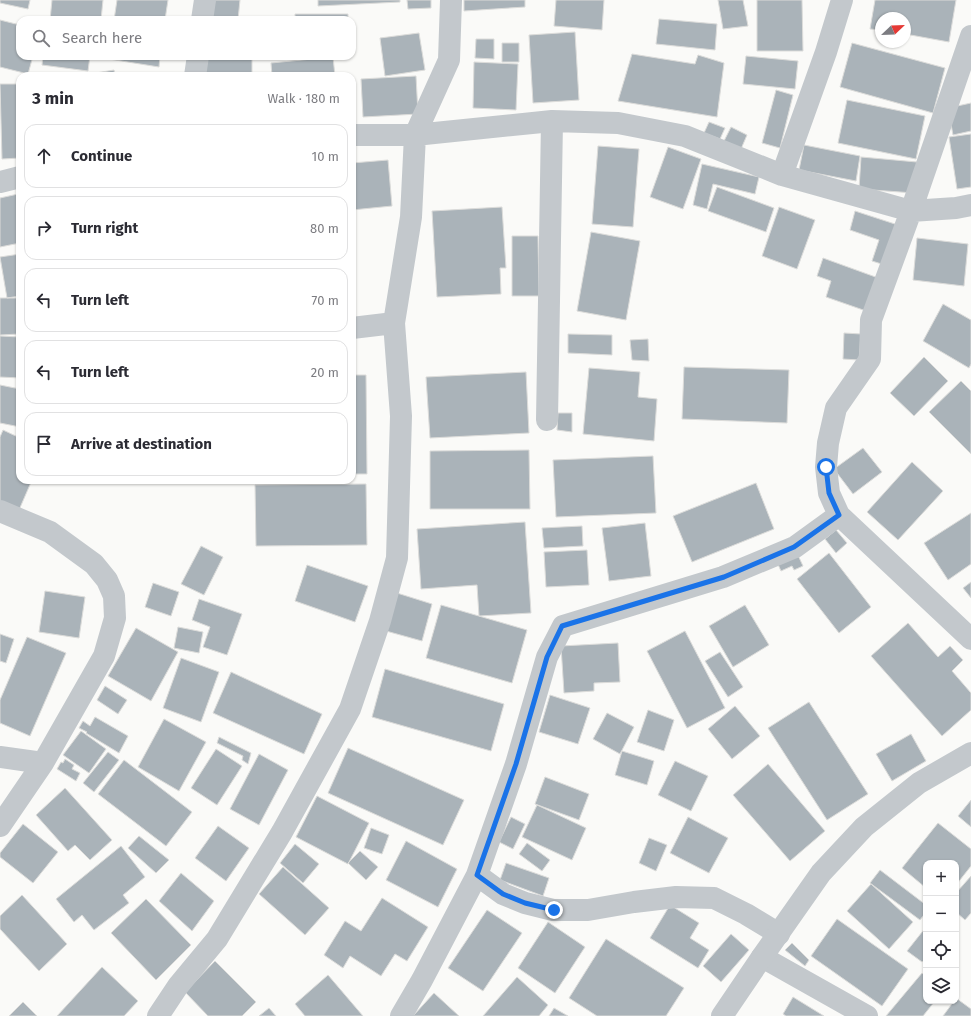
<!DOCTYPE html>
<html lang="en">
<head>
<meta charset="utf-8">
<style>
	:root { --surface:#fff; --page:#f2f2f3; --text:#2b2b33; --muted:#7c7c81; --line:#e1e1e2 }
	body { margin:0; font-family:"Fira Sans",sans-serif; background:var(--page); color:var(--text) }
	.controls { position:absolute; right:12px; bottom:12px; display:grid; overflow:hidden; border-radius:8px; box-shadow:0 1px 3px #0004 }
	.controls button { width:36px; height:36px; display:grid; place-items:center; padding:0; border:0; border-bottom:1px solid var(--line); background:var(--surface); color:var(--text); font:20px sans-serif }
	.compass { position:absolute; left:875px; top:12px; width:36px; height:36px; border-radius:50%; background:var(--surface); box-shadow:0 1px 3px #0004; rotate:67deg }
	.stop { position:absolute; width:12px; height:12px; margin:-9px; border:3px solid #1a73e8; border-radius:50%; background:#fff }
	.stop.end { background:#1a73e8; border-color:#fff; box-shadow:0 1px 4px #0008 }
	.list { margin:0; padding:0; list-style:none }
	h2 { display:flex; justify-content:space-between; align-items:center; height:52px; margin:0; padding:0 16px; font-size:17px }
	h2 small { font-size:13px; font-weight:400; color:var(--muted) }
	.list li { display:grid; grid-template-columns:26px 1fr auto; gap:12px; align-items:center; box-sizing:border-box; height:64px; margin:0 8px 8px; padding:0 8px; border:1px solid var(--line); border-radius:12px }
	.list b { display:block; font-size:15px; white-space:nowrap }
	.list em { font-size:13px; font-style:normal; color:var(--muted) }
	.icon { flex:none; width:22px; height:22px; fill:none; stroke:currentColor; stroke-width:2; stroke-linecap:round; stroke-linejoin:round }
	.map { position:relative; flex:none; width:971px; height:1016px; overflow:hidden }
	.search { position:absolute; background:var(--surface); box-shadow:0 1px 3px #0004; left:16px; top:16px; width:340px; height:44px; display:flex; align-items:center; gap:10px; box-sizing:border-box; padding:0 14px; border-radius:12px; color:var(--muted); font-size:15px }
	.panel { position:absolute; background:var(--surface); box-shadow:0 1px 3px #0004; left:16px; top:72px; width:340px; height:412px; border-radius:12px }
	.map>svg:first-child { display:block }
	.building { fill:#aab3b9; stroke:#dcdcda }
	.lines { fill:none; stroke-linecap:round; stroke-linejoin:round }
	.minor { stroke:#c3c8cc; stroke-width:22 }
	.tertiary { stroke:#c3c8cc; stroke-width:22 }
	.route { stroke:#1a73e8; stroke-width:5 }
</style>
</head>
<body>
<div class="map">
<svg width="971" height="1016" viewBox="0 0 971 1016">
	<rect width="100%" height="100%" fill="#fafaf8"/>
	<path class="building" d="M0 0H30L28 9 0 3Z
		M52 0H103L101 20H50Z
		M117 0H168L165 20H114Z
		M205 0H240L238 20H203Z
		M318 0H400V2L318 6Z
		M407 0H431V8L408 9Z
		M464 0H525V7L464 11Z
		M556 0H604L602 30 554 26Z
		M718 0H743L748 26 723 29Z
		M757 0H802L803 51H757Z
		M875 0H956L949 42 905 34V18H881V30L870 29Z
		M295 14H348V20H295Z
		M659 19 717 24 715 50 656 44Z
		M0 20 20 25V56H33L28 74 0 67Z
		M575 32 579 100 533 103 529 35Z
		M419 33 425 70 385 76 380 38Z
		M476 39H494V59L475 58Z
		M502 43H519V62H502Z
		M852 43 945 68 933 113 840 87Z
		M632 54 695 64 698 55 724 63 717 117 618 101Z
		M43 56H90L88 71 42 65Z
		M109 56H160L159 67 109 59Z
		M205 56H252V76H205Z
		M746 56 798 61 795 89 743 84Z
		M333 57 335 76H272L271 63Z
		M474 62 518 64 516 110 473 108Z
		M114 70 115 76H91L90 74Z
		M122 75H148V76H122Z
		M416 76 418 114 363 117 361 79Z
		M0 84H20V158L2 159Z
		M776 90 793 95 780 148 762 143Z
		M847 100 925 116 916 159 838 143Z
		M971 103V131L953 135 948 108Z
		M709 122 725 128 720 139 704 133Z
		M731 127 747 135 741 149 724 141Z
		M971 134V187L957 189 949 137Z
		M804 145 860 156 856 181 799 170Z
		M598 146 639 149 633 227 592 224Z
		M668 147 701 159 683 209 650 197Z
		M861 157 917 162 914 193 859 189Z
		M388 160 392 206 352 210V163Z
		M702 164 759 177 755 194 713 184 707 209 693 205Z
		M717 187 774 208 766 232 708 211Z
		M18 194 20 204V243L0 247V198Z
		M502 207 506 268H500L501 294 437 297 432 211Z
		M779 207 815 220 797 269 762 256Z
		M855 211 901 226 888 266 872 261 879 240 850 230Z
		M591 232 640 241 626 320 577 311Z
		M512 236H538L539 296H512Z
		M917 238 968 244 964 286 913 280Z
		M20 254V296L7 298 0 257Z
		M823 258 881 279 869 312 826 297 831 281 817 276Z
		M0 298H20V334L0 335Z
		M943 304 971 320V364L969 368 923 341Z
		M844 333 861 334 859 360 843 359Z
		M568 334 612 335V355L568 353Z
		M0 336 20 337V378L0 377Z
		M648 339 649 361 632 360 630 340Z
		M924 357 948 381 914 416 890 393Z
		M684 367 789 370 787 423 682 419Z
		M589 368 640 372 638 397 657 399 654 441 583 434Z
		M526 372 529 433 430 438 426 377Z
		M352 375H366L367 474H352Z
		M961 381 971 391V454L929 412Z
		M0 385 20 389V427L0 423Z
		M558 413H572V432L557 430Z
		M3 430 20 438V480H32L19 510 0 501V437Z
		M863 448 882 472 853 494 834 469Z
		M529 450 530 509H430V451Z
		M653 456 656 513 556 517 553 460Z
		M912 462 943 491 898 540 867 512Z
		M756 483 774 529 692 562 673 516Z
		M366 484 367 545 256 546 255 485Z
		M971 513V564L948 580 924 543Z
		M525 522 531 613 479 616 477 585 421 589 417 529Z
		M645 523 651 576 609 581 602 528Z
		M582 526 583 546 544 548 542 528Z
		M836 530 847 543 836 553 825 539Z
		M201 546 223 557 204 595 181 584Z
		M587 550 589 585 546 587 544 552Z
		M796 551 803 566 794 570 792 566 781 571 776 560Z
		M829 553 871 607 839 633 797 579Z
		M307 565 368 586 355 622 295 601Z
		M971 582V598L963 588Z
		M153 583 179 592 171 616 145 607Z
		M45 591 85 597 79 638 39 632Z
		M397 593 432 604 422 641 386 631Z
		M199 599 242 614 227 655 203 647 210 627 192 620Z
		M441 605 527 630 512 683 426 658Z
		M745 605 769 645 733 667 709 626Z
		M908 623 938 657 950 646 963 660 952 671 971 693V710L942 736 871 656Z
		M178 627 203 632 199 653 174 648Z
		M136 628 178 652 151 701 108 676Z
		M685 631 725 708 687 728 647 651Z
		M0 634 14 639 6 663 0 661Z
		M27 637 66 653 30 736 0 723V700Z
		M618 643 620 682 594 683V691L564 693 561 646Z
		M720 652 743 687 728 697 705 661Z
		M181 658 219 672 201 722 163 708Z
		M385 669 504 704 491 751 372 717Z
		M231 672 322 714 304 754 213 713Z
		M105 686 127 700 118 714 97 700Z
		M550 695 590 708 578 744 539 732Z
		M809 702 868 794 827 820 768 728Z
		M735 706 760 736 732 759 708 729Z
		M648 710 674 720 664 751 637 742Z
		M607 713 634 727 620 754 593 739Z
		M95 717 128 736 119 753 86 733 87 732 79 728 83 721 90 726Z
		M164 719 206 742 179 791 138 767Z
		M81 731 106 749 89 773 63 755Z
		M911 734 926 761 892 781 876 754Z
		M219 737 251 753 248 764 242 760 243 756 217 743Z
		M348 748 464 800 443 845 328 793Z
		M216 749 242 766 217 805 191 788Z
		M622 751 654 761 647 785 615 775Z
		M108 752 119 760 94 792 83 783Z
		M259 754 288 770 259 825 230 809Z
		M65 759 74 765 72 769 80 773 76 781 57 769 61 762 63 763Z
		M124 760 192 812 166 846 98 794Z
		M675 761 708 776 691 811 658 795Z
		M768 764 825 831 790 861 733 795Z
		M545 777 589 794 579 820 535 804Z
		M65 788 112 840 90 860 75 845 68 851 36 815Z
		M317 796 369 823 348 864 296 837Z
		M971 800V827L958 816Z
		M537 805 586 828 572 860 522 837Z
		M511 817 525 824 513 849 499 842Z
		M688 817 728 838 709 873 670 853Z
		M938 823 971 849V866L956 885V863H926V888L902 868Z
		M23 824 58 852 33 883 0 857V853Z
		M218 826 249 848 226 881 195 858Z
		M371 828 389 835 382 854 364 848Z
		M139 836 169 860 156 873 128 848Z
		M649 838 667 845 656 871 639 863Z
		M406 841 457 869 438 907 386 880Z
		M527 843 550 860 542 871 519 854Z
		M295 844 319 864 303 883 280 863Z
		M121 846 145 877 123 895 129 903 94 930 82 915 74 922 56 899Z
		M360 851 378 867 366 880 348 863Z
		M506 863 549 878 543 896 500 880Z
		M283 867 329 908 305 935 259 894Z
		M880 870 926 905V912L920 920 870 883Z
		M181 873 214 901 192 931 159 901Z
		M971 876V913L965 920 956 912V893Z
		M871 884 913 922 889 949 847 911Z
		M22 895 67 944 39 971 0 929V916Z
		M382 898 428 927 407 961 395 954 381 976 350 956 343 968 324 955 345 921 361 931Z
		M146 899 191 945 156 980 111 933Z
		M670 905 699 923 690 938 709 950 698 968 650 938Z
		M487 910 522 933 483 991 448 968Z
		M837 919 908 969 882 1006 811 956Z
		M548 922 585 947 555 993 518 968Z
		M926 927V958L922 962 907 951Z
		M731 934 749 950 721 982 703 966Z
		M606 939 684 988 666 1016H597L569 998Z
		M792 943 809 960 805 966 785 950Z
		M215 961 256 1002 242 1016H208L185 992Z
		M102 967 138 1001 124 1016H57Z
		M922 973 926 977V1001H935L923 1016H886Z
		M328 975 363 1016H305L295 1004Z
		M517 977 548 1005 539 1016H483Z
		M434 993 459 1016H413Z
		M793 997 824 1016H786L783 1014Z
		M956 998 971 1009V1016H943L954 1001H956Z
		M23 1002 37 1016H9Z
		M269 1008 276 1016H259Z
		M554 1008 568 1016H549Z"/>
	<g class="lines">
		<path class="minor" d="M202 20 205 0
			M971 36 911 211 871 320 870 359 836 408 828 443 826 467 829 493 839 515 971 639
			M195 76 198 56
			M352 135H415L552 121 618 123 685 136 782 175 911 211 956 208 971 205
			M782 175 826 52 842 0
			M0 182 20 177
			M352 328 394 323
			M547 420 552 121
			M0 511 50 532 94 564 107 580 114 596 115 618 104 656 43 763 0 826
			M0 757 43 763
			M477 875 503 894 525 903 553 910H588L634 902 676 897 714 898 746 914 779 934
			M762 957 867 1016
			M158 1016 178 986 217 939 282 832 350 709 380 621 397 558 401 416 394 323 411 217 415 135 449 60 451 0
			M401 1016 422 980 477 875 516 764 547 657 563 626 723 577 795 547 839 515"/>
		<path class="tertiary" d="M722 1016 762 957 821 873 864 827 919 783 971 753"/>
	</g>
	<g class="lines">
		<path class="route" d="M554 910 525 903 503 894 477 875 516 764 547 657 562 626 724 577 794 547 839 515 829 493 826 467"/>
	</g>
</svg>
<div class="controls">
<button>+</button>
<button>−</button>
<button><svg class="icon" aria-label="locate" viewBox="0 0 24 24"><circle cx="12" cy="12" r="6"/><path d="M12 2v4M12 18v4M2 12h4M18 12h4"/></svg></button>
<button><svg class="icon" aria-label="layers" viewBox="0 0 24 24"><path d="M12 4l9 5-9 5-9-5zM3 14l9 5 9-5"/></svg></button>
</div>
<svg class="compass" viewBox="-18 -18 36 36"><path d="M0-13l5 13h-10z" fill="#e53935"/><path d="M0 13l5-13h-10z" fill="#7c7c81"/></svg>
<div class="stop" style="left:826px;top:467px"></div>
<div class="stop end" style="left:554px;top:910px"></div>
<div class="search"><svg class="icon" aria-label="search" viewBox="0 0 24 24"><circle cx="10" cy="10" r="6"/><path d="M15 15l6 6"/></svg>Search here</div>
<section class="panel">
<h2>3 min<small>Walk · 180 m</small></h2>
<ul class="list">
<li><svg class="icon" aria-label="ahead" viewBox="0 0 24 24"><path d="M12 20V5M6 11l6-6 6 6"/></svg><div><b>Continue</b></div><em>10 m</em></li>
<li><svg class="icon" aria-label="right" viewBox="0 0 24 24"><path d="M7 20v-9h11M14 6l5 5-5 5"/></svg><div><b>Turn right</b></div><em>80 m</em></li>
<li><svg class="icon" aria-label="left" viewBox="0 0 24 24"><path d="M17 20v-9H6M10 6l-5 5 5 5"/></svg><div><b>Turn left</b></div><em>70 m</em></li>
<li><svg class="icon" aria-label="left" viewBox="0 0 24 24"><path d="M17 20v-9H6M10 6l-5 5 5 5"/></svg><div><b>Turn left</b></div><em>20 m</em></li>
<li><svg class="icon" aria-label="arrive" viewBox="0 0 24 24"><path d="M6 21V4h12l-3 4 3 4H6"/></svg><div><b>Arrive at destination</b></div></li>
</ul>
</section>
</div>
</body>
</html>
